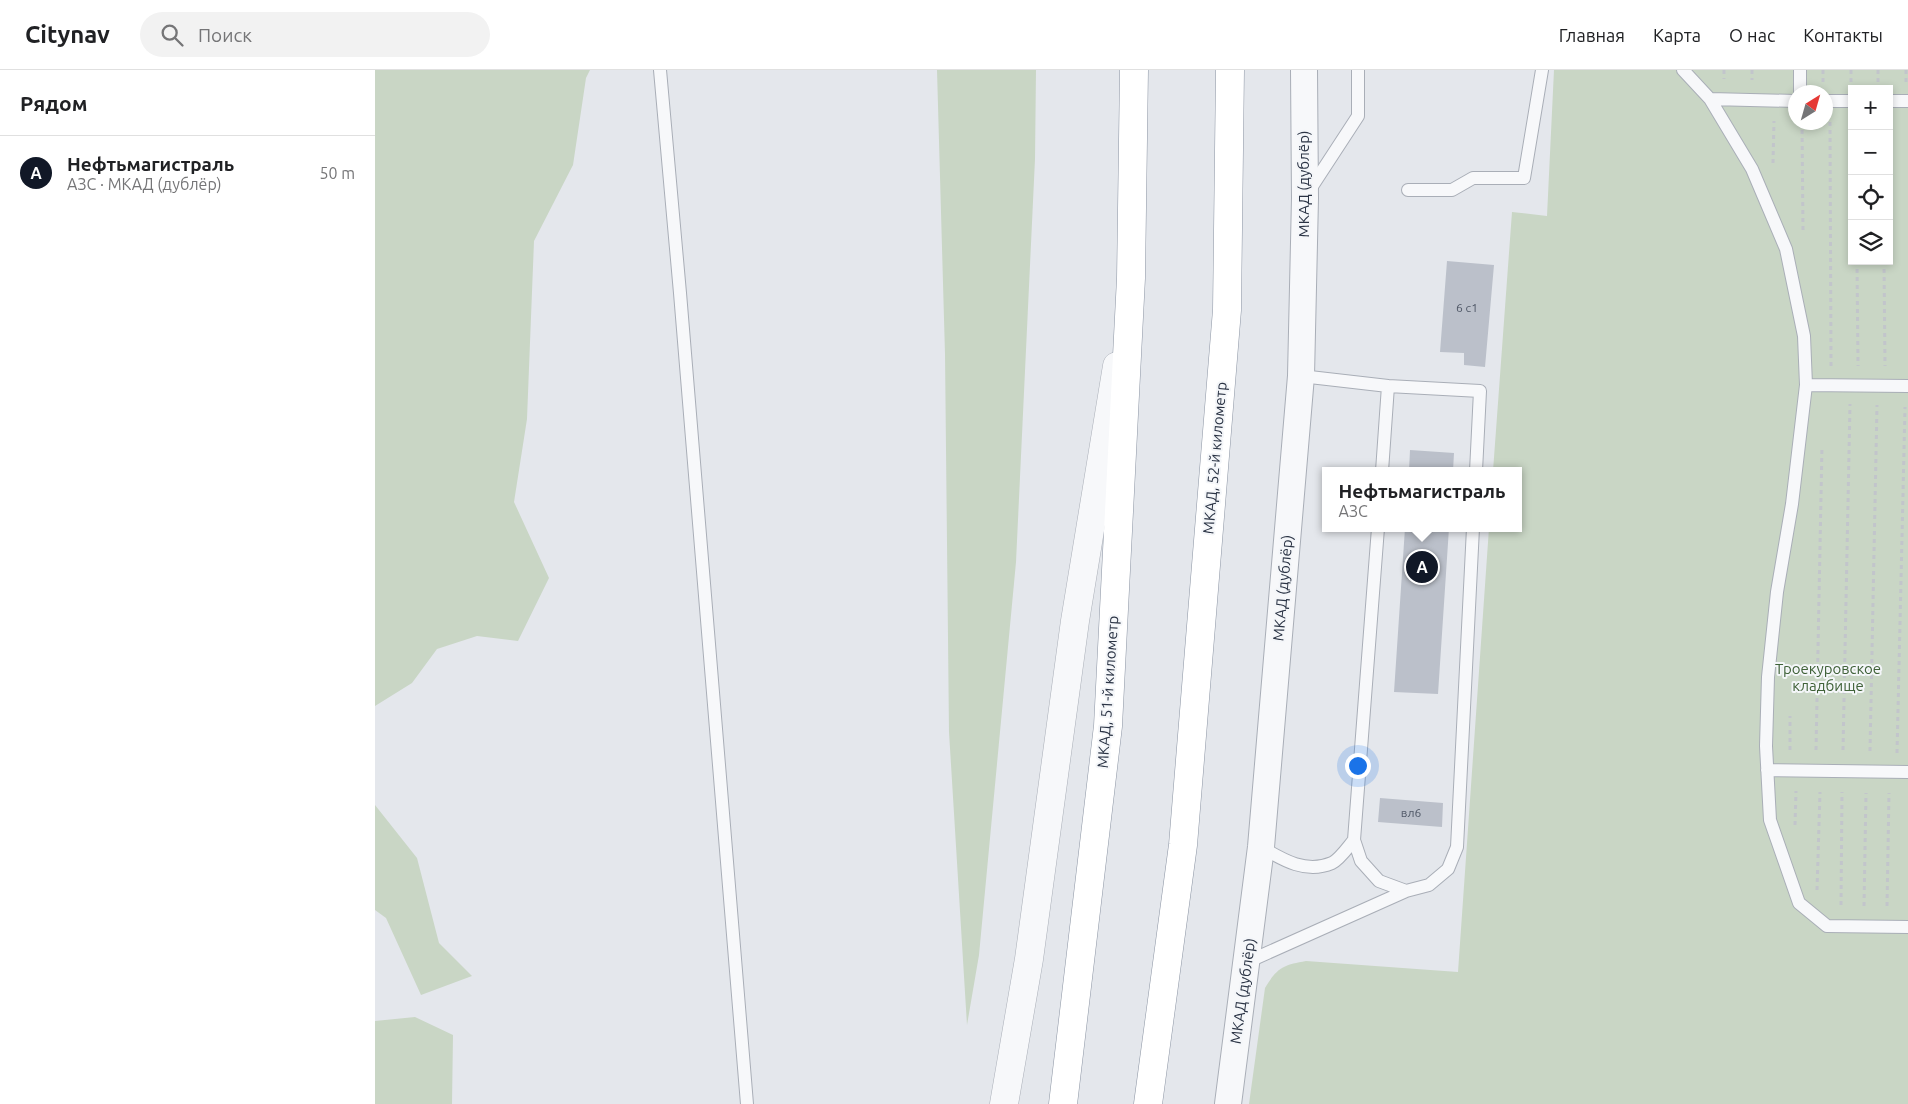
<!DOCTYPE html>
<html lang="ru">
<head>
<meta charset="utf-8">
<style>
	:root { --surface:#fff; --page:#f2f2f2; --text:#202124; --muted:#757577; --line:#e0e0e0; --accent:#111827 }
	body { margin:0; font-family:Ubuntu,sans-serif; background:var(--page); color:var(--text) }
	.controls { position:absolute; right:15px; top:15px; display:grid; overflow:hidden; border-radius:0px; box-shadow:0 2px 8px #0003 }
	.controls button { width:45px; height:45px; display:grid; place-items:center; padding:0; border:0; border-bottom:1px solid var(--line); background:var(--surface); color:var(--text); font:25px sans-serif }
	.compass { position:absolute; left:1413px; top:15px; width:45px; height:45px; border-radius:50%; background:var(--surface); box-shadow:0 2px 8px #0003; rotate:37deg }
	.you { position:absolute; left:982px; top:695px; width:18px; height:18px; margin:-12px; border:4px solid #fff; border-radius:50%; background:#1a73e8; box-shadow:0 0 0 8px #1a73e833 }
	.badge { display:grid; place-items:center; width:32px; height:32px; border-radius:50%; background:var(--accent); color:#fff; font-size:16px; font-weight:700 }
	.pin { position:absolute; translate:-50% -50%; border:2px solid #fff; box-shadow:0 1px 5px #0006 }
	.popup { position:absolute; left:947px; top:397px; width:200px; height:65px; box-sizing:border-box; display:grid; place-content:center; border-radius:0px; background:var(--surface); filter:drop-shadow(0 1px 4px #0005); font-size:16px; white-space:nowrap; color:var(--muted) }
	.popup b { font-size:19px; color:var(--text) }
	.popup::after { content:''; position:absolute; left:50%; top:100%; margin-left:-10px; border:10px solid transparent; border-top-color:var(--surface) }
	.list { margin:0; padding:0; list-style:none }
	h2 { display:flex; justify-content:space-between; align-items:center; height:65px; margin:0; padding:0 20px; font-size:21px }
	h2 small { font-size:16px; font-weight:400; color:var(--muted) }
	.list li { display:grid; grid-template-columns:32px 1fr auto; gap:15px; align-items:center; box-sizing:border-box; height:75px; padding:0 20px; border-top:1px solid var(--line) }
	.list b { display:block; font-size:19px; white-space:nowrap }
	.list p { margin:0; font-size:16px; white-space:nowrap; color:var(--muted) }
	.list em { font-size:16px; font-style:normal; color:var(--muted) }
	.icon { flex:none; width:28px; height:28px; fill:none; stroke:currentColor; stroke-width:2; stroke-linecap:round; stroke-linejoin:round }
	.map { position:relative; flex:none; width:1533px; height:1034px; overflow:hidden }
	header { display:flex; align-items:center; gap:30px; box-sizing:border-box; height:70px; padding:0 25px; background:var(--surface); border-bottom:1px solid var(--line) }
	header strong { font-size:24px }
	nav { display:flex; gap:28px; margin-inline-start:auto; font-size:18px }
	.search { width:350px; height:45px; background:var(--page); display:flex; align-items:center; gap:12px; box-sizing:border-box; padding:0 18px; border-radius:28px; color:var(--muted); font-size:19px }
	main { display:flex }
	aside { flex:1; background:var(--surface) }
	.map>svg:first-child { display:block }
	.green { fill:#c9d6c5; fill-rule:evenodd }
	.building { fill:#bbc0ca }
	.lines { fill:none; stroke-linecap:round; stroke-linejoin:round }
	.service-casing { stroke:#a9aeb7; stroke-width:14 }
	.minor-casing { stroke:#a9aeb7; stroke-width:28 }
	.tertiary-casing { stroke:#a9aeb7; stroke-width:29 }
	.trunk-casing { stroke:#8b94a3; stroke-width:29 }
	.path { stroke:#c2c5cb; stroke-width:3; stroke-dasharray:4 4; stroke-linecap:butt }
	.service { stroke:#f7f8fa; stroke-width:12 }
	.minor { stroke:#f7f8fa; stroke-width:26 }
	.tertiary { stroke:#f7f8fa; stroke-width:28 }
	.trunk { stroke:#fff; stroke-width:28 }
	.labels { text-anchor:middle; stroke-width:4; stroke-linejoin:round; paint-order:stroke }
	.number-label { font-size:12px; fill:#4f5766 }
	.street-label { font-size:15px; fill:#2b3445; stroke:#f4f6f9 }
	.park-label { font-size:15px; fill:#3f6138; stroke:#f4f6f9 }
</style>
</head>
<body>
<header>
<strong>Citynav</strong>
<div class="search"><svg class="icon" aria-label="search" viewBox="0 0 24 24"><circle cx="10" cy="10" r="6"/><path d="M15 15l6 6"/></svg>Поиск</div>
<nav><a>Главная</a><a>Карта</a><a>О нас</a><a>Контакты</a></nav>
</header>
<main>
<aside>
<h2>Рядом<small></small></h2>
<ul class="list">
<li><span class="badge">A</span><div><b>Нефтьмагистраль</b><p>АЗС · МКАД (дублёр)</p></div><em>50 m</em></li>
</ul>
</aside>
<div class="map">
<svg width="1533" height="1034" viewBox="0 0 1533 1034">
	<rect width="100%" height="100%" fill="#e4e7ec"/>
	<path class="green" d="M0 0H215L211 8 198 95 159 171 152 349 139 432 174 508 143 571 102 566 62 579 37 613 0 636Z
		M562 0H661L660 89 641 492 604 885 592 955 574 662 570 284Z
		M1179 0H1533V1034H874L890 918C902 898 908 895 931 891L1083 902 1114 458H1143V401H1118L1137 142 1172 146ZM1477 19H1514V191H1477ZM1420 22H1450V52H1420Z
		M0 735 42 788 64 873 97 906 46 925 11 848 0 840Z
		M40 947 78 965 77 1034H0V951Z"/>
	<path class="building" d="M1072 191 1119 195 1110 297 1089 295V283L1065 282Z
		M1035 380 1079 383 1078 401H1034Z
		M1030 458H1074L1063 624 1019 622Z
		M1005 728 1068 733 1067 757 1003 752Z"/>
	<g class="lines">
		<g class="service-casing">
			<path id="service" d="M285 0 305 223 372 1034
				M1308 0 1335 29 1420 31
				M1425 0V22
				M1335 29 1377 99 1411 179 1429 266 1431 315
				M1450 31H1477
				M1514 31H1533
				M1033 120H1077L1098 108H1149L1167 0
				M934 121 983 46V0
				M926 306 1013 316
				M1533 316 1431 315 1417 434 1402 522 1393 607 1391 676 1395 750 1424 833 1452 856 1533 857
				M1007 401 1013 316 1105 321 1101 401
				M1003 458 979 770 986 791 1004 811 1031 821 1054 815 1073 799 1082 777 1098 458
				M1392 700 1533 702
				M886 777C908 790 931 804 957 793 965 789 973 777 979 770
				M872 892 1031 821"/>
		</g>
		<g class="minor-casing">
			<path id="minor" d="M853 1034 886 777 926 306 930 128 929 0"/>
		</g>
		<g class="tertiary-casing">
			<path id="tertiary" d="M629 1034 654 889 700 551 742 296"/>
		</g>
		<g class="trunk-casing">
			<path id="trunk" d="M688 1034 733 656 756 208 759 0
				M773 1034 808 775 852 240 855 0"/>
		</g>
		<path class="path" d="M1349 0V9
			M1377 0V10
			M1448 0V12
			M1476 0V12
			M1503 0V14
			M1531 0V12
			M1427 52 1428 162
			M1455 52 1456 296
			M1398 93 1399 51
			M1482 191 1483 296
			M1509 191 1510 296
			M1415 680V646
			M1441 680 1447 376
			M1468 680 1475 334
			M1495 681 1502 335
			M1522 683 1530 337
			M1420 755 1421 721
			M1442 820 1445 722
			M1466 835 1467 722
			M1489 836 1491 723
			M1512 836 1514 723"/>
		<use href="#service" class="service"/>
		<use href="#minor" class="minor"/>
		<use href="#tertiary" class="tertiary"/>
		<use href="#trunk" class="trunk"/>
	</g>
	<g class="labels">
		<g class="number-label">
			<text x="1092" y="242">6 с1</text>
			<text x="1036" y="747">вл6</text>
		</g>
		<g class="street-label">
			<text transform="translate(929 114) rotate(-90)" y="5">МКАД (дублёр)</text>
			<text transform="translate(840 388) rotate(-85)" y="5">МКАД, 52-й километр</text>
			<text transform="translate(908 518) rotate(-85)" y="5">МКАД (дублёр)</text>
			<text transform="translate(733 622) rotate(-86)" y="5">МКАД, 51-й километр</text>
			<text transform="translate(868 921) rotate(-82)" y="5">МКАД (дублёр)</text>
		</g>
		<g class="park-label">
			<text x="1453" y="604">Троекуровское<tspan x="1453" dy="17">кладбище</tspan></text>
		</g>
	</g>
</svg>
<div class="controls">
<button>+</button>
<button>−</button>
<button><svg class="icon" aria-label="locate" viewBox="0 0 24 24"><circle cx="12" cy="12" r="6"/><path d="M12 2v4M12 18v4M2 12h4M18 12h4"/></svg></button>
<button><svg class="icon" aria-label="layers" viewBox="0 0 24 24"><path d="M12 4l9 5-9 5-9-5zM3 14l9 5 9-5"/></svg></button>
</div>
<svg class="compass" viewBox="-18 -18 36 36"><path d="M0-13l5 13h-10z" fill="#e53935"/><path d="M0 13l5-13h-10z" fill="#757577"/></svg>
<div class="you"></div>
<div class="pin badge" style="left:1047px;top:497px">A</div>
<div class="popup"><b>Нефтьмагистраль</b>АЗС</div>
</div>
</main>
</body>
</html>
